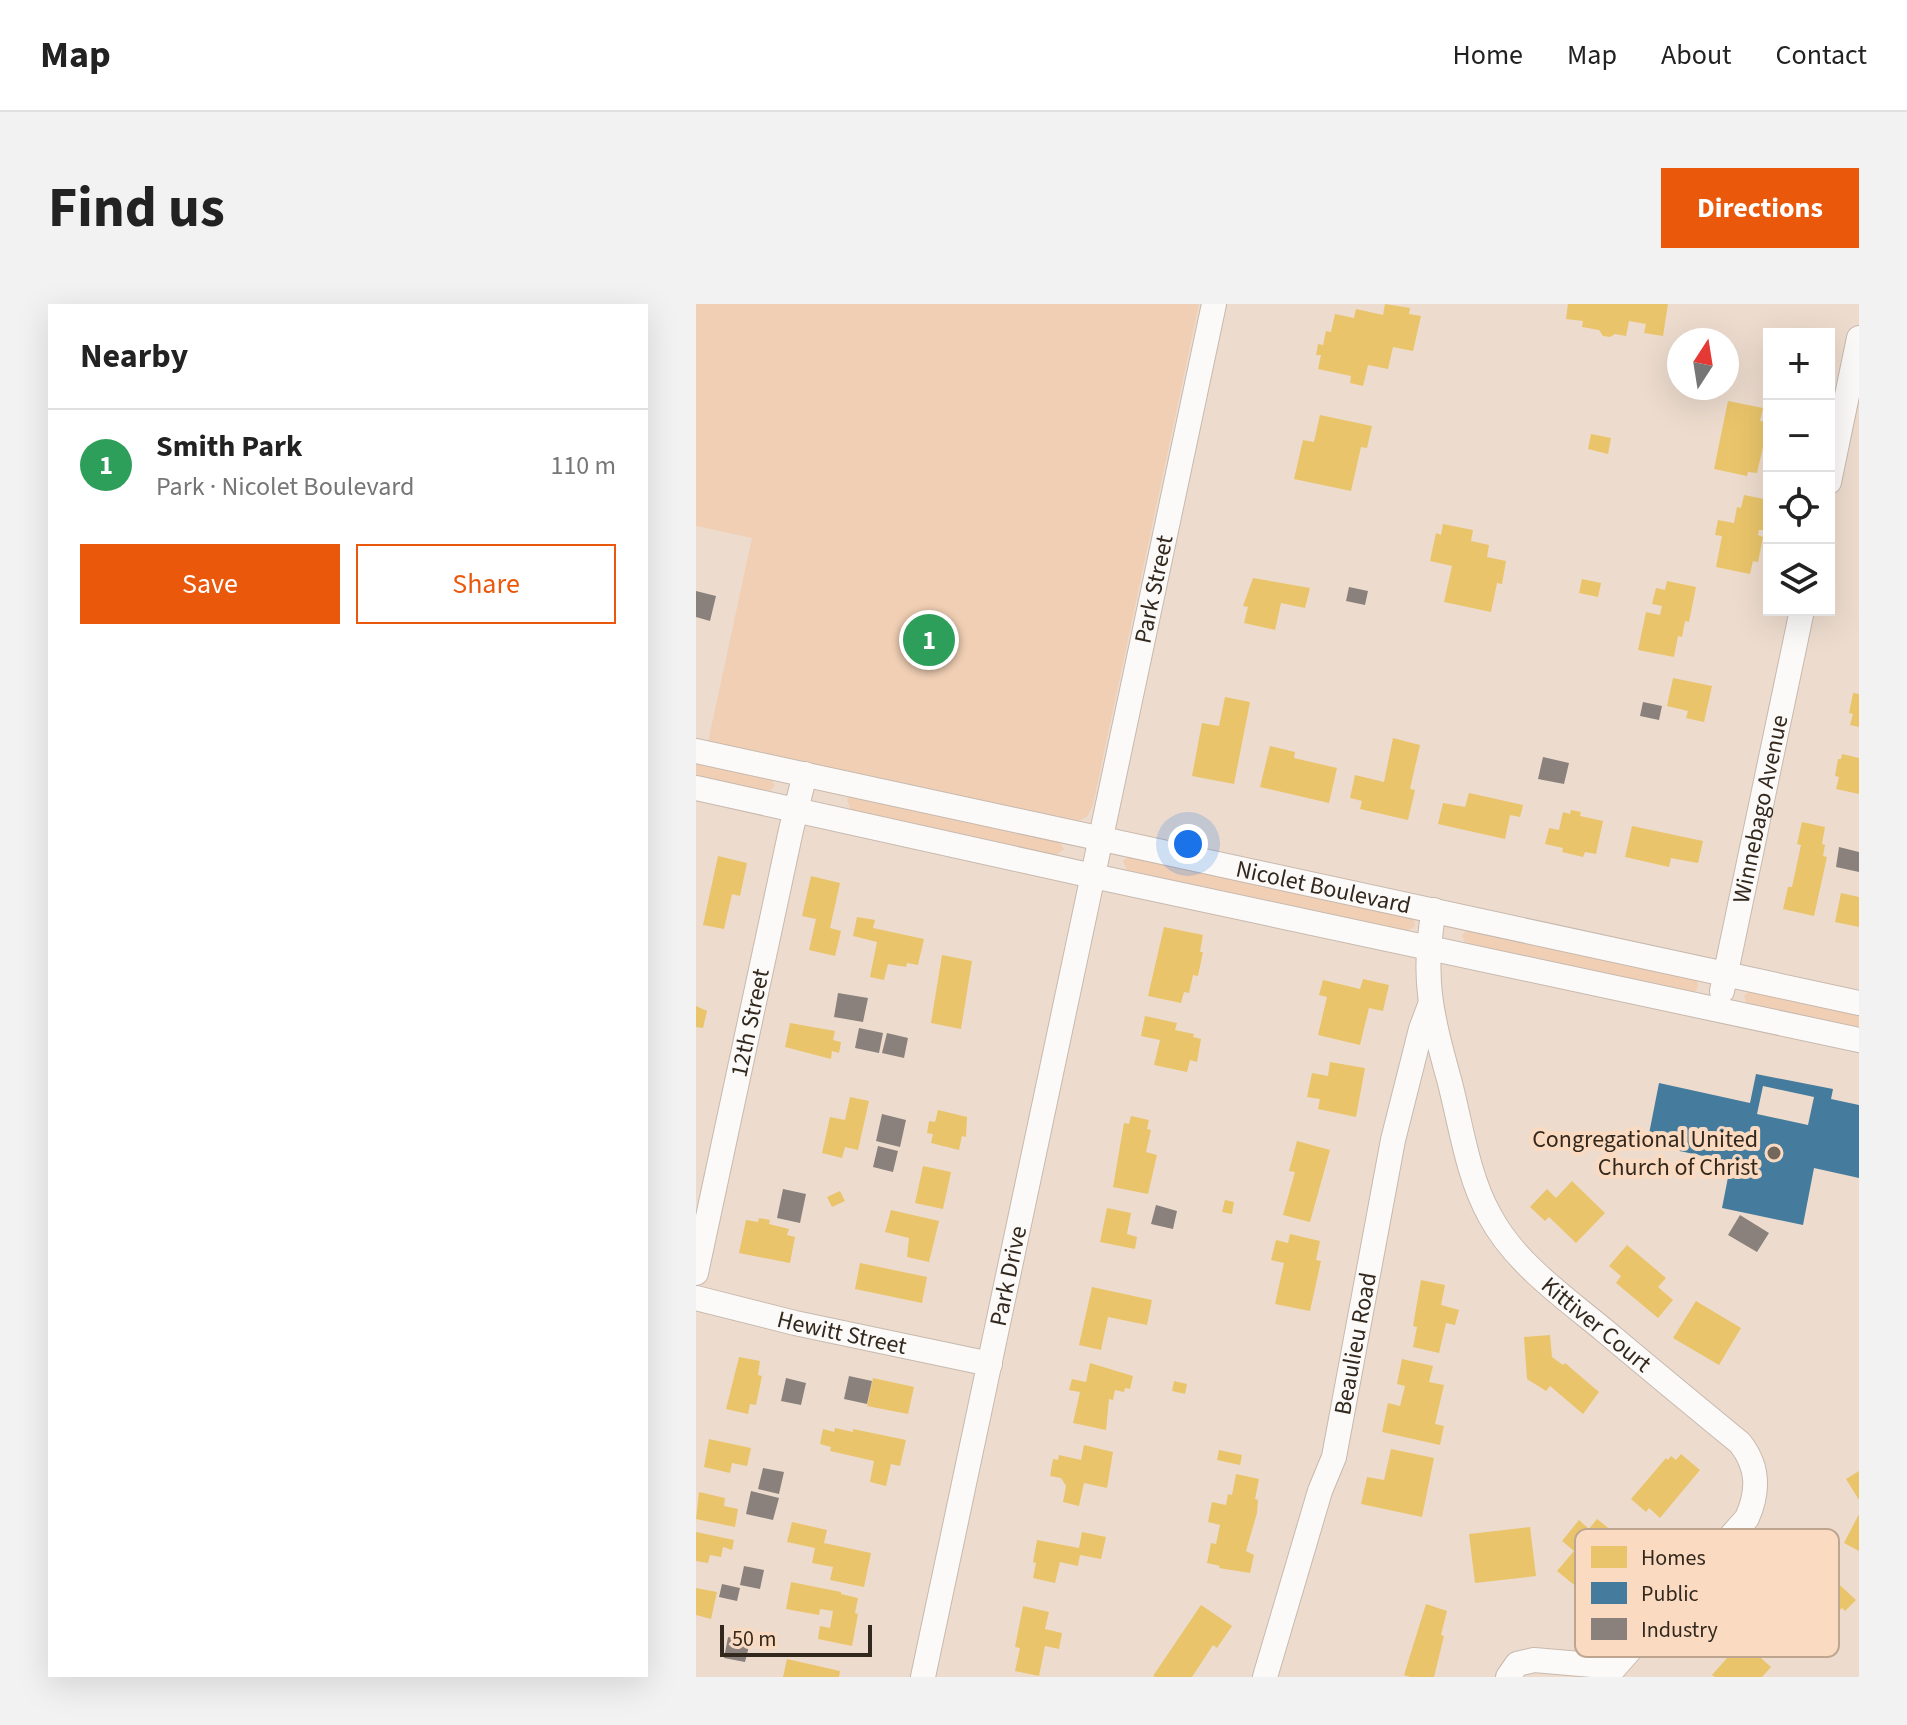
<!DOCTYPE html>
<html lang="en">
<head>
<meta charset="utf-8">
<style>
	:root { --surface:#fff; --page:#f2f2f2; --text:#222; --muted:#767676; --line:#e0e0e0; --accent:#ea580c }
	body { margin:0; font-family:"Source Sans 3",sans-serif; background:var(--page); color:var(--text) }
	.controls { position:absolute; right:24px; top:24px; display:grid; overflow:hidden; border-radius:0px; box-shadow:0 8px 32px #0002 }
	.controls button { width:72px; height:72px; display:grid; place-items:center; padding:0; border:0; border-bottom:2px solid var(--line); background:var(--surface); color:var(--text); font:40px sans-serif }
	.compass { position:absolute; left:971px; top:24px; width:72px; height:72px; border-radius:50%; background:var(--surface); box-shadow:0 8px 32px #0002; rotate:12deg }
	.scale { position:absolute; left:24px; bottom:20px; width:152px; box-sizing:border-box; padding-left:8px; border:4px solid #33281e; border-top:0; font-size:22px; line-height:28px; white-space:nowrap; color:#33281e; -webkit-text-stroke:6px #fadbc1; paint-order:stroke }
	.you { position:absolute; left:492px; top:540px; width:28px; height:28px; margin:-20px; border:6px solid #fff; border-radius:50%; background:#1a73e8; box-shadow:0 0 0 12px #1a73e833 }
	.badge { display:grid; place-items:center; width:52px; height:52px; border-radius:50%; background:var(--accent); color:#fff; font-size:26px; font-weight:700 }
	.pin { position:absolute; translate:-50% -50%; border:4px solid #fff; box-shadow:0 2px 8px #0006 }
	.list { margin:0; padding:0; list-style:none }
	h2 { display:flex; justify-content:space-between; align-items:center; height:104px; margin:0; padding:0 32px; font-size:34px }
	h2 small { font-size:26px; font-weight:400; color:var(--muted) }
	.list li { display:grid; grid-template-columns:52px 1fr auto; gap:24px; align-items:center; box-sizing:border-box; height:112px; padding:0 32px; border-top:2px solid var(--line) }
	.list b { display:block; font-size:30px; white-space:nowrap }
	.list p { margin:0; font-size:26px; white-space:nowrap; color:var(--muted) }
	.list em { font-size:26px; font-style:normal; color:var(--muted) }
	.actions { display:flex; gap:16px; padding:24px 32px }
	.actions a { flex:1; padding:18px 0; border:2px solid var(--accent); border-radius:0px; text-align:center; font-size:28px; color:var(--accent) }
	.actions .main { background:var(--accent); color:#fff }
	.icon { flex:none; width:44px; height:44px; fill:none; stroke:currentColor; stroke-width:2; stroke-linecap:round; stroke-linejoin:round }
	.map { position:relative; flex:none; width:1163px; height:1373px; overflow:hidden; border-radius:0px }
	header { display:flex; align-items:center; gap:48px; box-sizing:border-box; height:112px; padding:0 40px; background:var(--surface); border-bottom:2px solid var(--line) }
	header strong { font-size:38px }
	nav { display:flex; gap:44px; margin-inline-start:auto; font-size:28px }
	.intro { display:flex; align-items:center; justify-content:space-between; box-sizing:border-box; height:192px; padding:0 48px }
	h1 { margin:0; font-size:56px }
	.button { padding:20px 36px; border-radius:0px; background:var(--accent); color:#fff; font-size:28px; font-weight:700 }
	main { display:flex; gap:48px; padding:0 48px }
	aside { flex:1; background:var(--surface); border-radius:0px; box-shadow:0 8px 32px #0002 }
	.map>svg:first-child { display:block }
	.green { fill:#f0cfb4 }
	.homes { fill:#e9c46a }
	.public { fill:#457b9d; fill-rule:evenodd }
	.industry { fill:#8a817c }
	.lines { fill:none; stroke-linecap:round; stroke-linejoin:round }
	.minor-casing { stroke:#c7b9ae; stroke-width:26 }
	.minor { stroke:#fcfaf8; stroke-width:24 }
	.poi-dot { fill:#74675c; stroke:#fadbc1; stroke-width:3 }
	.labels { text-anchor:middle; stroke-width:8; stroke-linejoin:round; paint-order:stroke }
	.street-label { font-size:24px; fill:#33281e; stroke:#fadbc1 }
	.poi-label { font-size:24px; fill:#33281e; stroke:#fadbc1; text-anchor:end }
	.key { fill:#fadbc1; stroke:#bea590; stroke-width:2 }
	.key-label { font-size:22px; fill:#33281e }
</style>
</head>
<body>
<header>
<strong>Map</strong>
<nav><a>Home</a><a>Map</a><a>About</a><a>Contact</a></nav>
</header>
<div class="intro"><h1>Find us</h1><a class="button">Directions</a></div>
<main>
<aside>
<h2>Nearby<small></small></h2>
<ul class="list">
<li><span class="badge" style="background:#2e9e5b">1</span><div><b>Smith Park</b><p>Park · Nicolet Boulevard</p></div><em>110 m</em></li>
</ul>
<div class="actions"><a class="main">Save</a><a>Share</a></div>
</aside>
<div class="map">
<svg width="1163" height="1373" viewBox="0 0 1163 1373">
	<rect width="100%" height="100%" fill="#eddcce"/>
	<path class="green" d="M0 0H503L397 501 391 513 379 518 12 438 56 234 0 222Z
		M0 457 74 473 79 482 72 488 0 473Z
		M153 492 361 535 368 545 360 551 155 506 151 496Z
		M433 551 713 611 718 615 719 622 711 627 431 566 427 557Z
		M774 624 997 673 1001 677 1002 683 1000 687 994 688 769 639 766 631Z
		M1055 685 1163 709V726L1051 701 1048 692Z"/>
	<path class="homes" d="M689 0 714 4 713 10 725 12 717 47 697 43 692 65 672 61 667 82 654 79 655 72 622 65 625 51H620L622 40 627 41 630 27 635 28 639 10 658 14 660 5 687 11Z
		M872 0H972L967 32 948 29 950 20 933 17 930 32 919 30 914 33 907 32 903 26 886 23 887 17 870 15Z
		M1032 97 1067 104 1064 117 1073 118V144L1067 143 1061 169 1052 168 1051 172 1018 165Z
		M624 111 676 122 671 144 665 143 655 187 598 175 607 136 618 138Z
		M895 130 915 134 912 150 892 145Z
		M1048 191 1073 196 1067 226H1063L1062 231 1067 233 1062 258 1057 257 1054 270 1020 263 1026 232 1019 231 1022 216 1038 219 1041 203 1045 204Z
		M747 220 777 226 775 237 793 241 791 253 810 257 806 280 801 279 795 308 748 298 756 262 734 257 740 229 745 231Z
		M557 274 614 284 609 304 585 299 579 326 548 319 552 303 547 302Z
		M886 275 905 279 902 293 883 289Z
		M971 277 1000 283 993 318 989 317 986 333 982 332 978 353 942 346 950 308 964 311 966 302 956 300 960 284 969 286Z
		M977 374 1016 382 1008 418 990 414 992 407 971 402Z
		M1157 389 1163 390V423L1154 421 1157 410 1153 409Z
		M529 393 554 398 538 480 496 472 506 419 523 422Z
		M697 434 724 441 714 485 719 486 712 516 664 505 666 497 654 494 659 471 688 478Z
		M574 442 599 448 598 454 641 464 633 499 564 483Z
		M1146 450 1163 454V490L1140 485 1143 473 1139 472 1142 455H1145Z
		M773 489 827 501 824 513 814 511 809 535 742 520 747 499 769 503Z
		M875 506 885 508 884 512 907 517 900 550 889 548 887 553 866 548 867 544 849 540 853 524 863 526 867 508 874 510Z
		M1106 518 1129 523 1126 540 1129 541 1127 552 1131 553 1118 612 1087 605 1092 583H1096L1105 541 1101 540Z
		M936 522 1007 537 1002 559 975 554 973 563 929 553Z
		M22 552 51 559 44 592 36 590 28 625 7 621Z
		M115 572 144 579 134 624 145 627 139 652 113 646 120 615 106 612Z
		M1145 589 1163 593V623L1139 618Z
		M161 613 179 616 177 624 228 635 222 661 211 659 210 663 192 660 188 676 174 673 181 638 157 632Z
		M468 623 507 631 504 648H507L502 672 497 671 493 689 488 688 485 699 452 692Z
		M246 651 276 657 265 725 235 719Z
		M667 675 693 681 687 707 673 704 664 741 622 731 631 693 623 691 627 676 664 685Z
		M0 702 11 707 7 724 0 723Z
		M449 712 481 719 479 726 498 730 497 733 505 735 501 758 494 756 491 768 458 761 464 736 445 732Z
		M94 719 139 727 137 736 145 738 143 749 136 747 135 755 89 743Z
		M634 758 669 764 660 813 622 805 624 795 611 793 616 769 632 772Z
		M154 793 173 797 162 846 149 843 146 854 126 849 134 813 149 816Z
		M242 806 271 813 270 833 266 832 263 846 235 839 237 830 231 829 233 817 239 818Z
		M435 812 453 816 451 825 455 826 450 848 461 851 452 890 417 883 428 819 433 820Z
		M601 837 634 846 614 918 587 911 599 868 593 867Z
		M227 862 255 868 247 905 219 899Z
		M876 877 909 909 880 939 853 913 849 917 834 903 851 885 860 894Z
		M144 887 149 897 136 903 131 893Z
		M529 896 538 898 536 910 526 908Z
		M411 904 435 909 431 930 441 933 439 945 404 938Z
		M195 906 243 917 233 958 211 953 213 934 189 928Z
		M63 914 74 916 73 920 93 925 91 931 99 933 94 959 43 949 50 916 62 918Z
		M594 930 624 937 620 956 625 957 614 1007 579 1000 588 959 575 956 580 936 592 939Z
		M931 941 970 974 962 983 977 996 962 1014 920 979 925 972 913 962Z
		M164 959 231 973 226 999 159 985Z
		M725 976 749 981 745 1001 763 1006 759 1021 750 1019 743 1049 717 1043 721 1023 717 1022Z
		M396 983 456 996 451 1021 412 1013 405 1046 383 1041Z
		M1000 997 1045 1024 1023 1061 977 1034Z
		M854 1031 856 1053 867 1061 869 1059 903 1088 887 1110 854 1082 850 1087 831 1075 828 1033Z
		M43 1053 64 1057 62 1071 66 1072 60 1101 54 1100 52 1110 30 1105Z
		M706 1055 737 1062 733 1078 748 1081 739 1120 748 1122 744 1141 686 1128 692 1099 704 1102 709 1082 701 1080Z
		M394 1059 437 1072 434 1085 429 1084 428 1088 419 1086 417 1096 413 1095 410 1126 377 1119 384 1088 373 1086 376 1075 390 1078Z
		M177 1074 218 1083 212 1110 171 1102Z
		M478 1077 491 1080 489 1090 476 1087Z
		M139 1124 157 1128V1125L210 1136 204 1162 195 1160 190 1182 174 1178 178 1157 134 1147 135 1143 124 1140 127 1125 138 1128Z
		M13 1135 55 1144 51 1162 36 1159 34 1169 8 1163Z
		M388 1141 417 1148 411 1184 388 1179 383 1202 367 1198 370 1182 365 1174 354 1172 357 1155 362 1156 363 1151 385 1156Z
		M695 1145 738 1154 726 1213 665 1200 671 1173 688 1176Z
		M523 1146 546 1151 544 1161 521 1156Z
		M985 1150 1004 1166 964 1214 953 1204 950 1208 935 1195 970 1154 972 1156 975 1152 980 1156Z
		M1163 1167V1196L1150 1175Z
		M540 1170 563 1175 559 1195 562 1196 561 1209 550 1247 558 1251 554 1269 523 1264 524 1262 511 1259 515 1239 520 1240 524 1221 512 1218 516 1198 530 1201 532 1190 536 1191Z
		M3 1188 29 1194 28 1202 42 1205 39 1223 0 1215Z
		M1163 1210V1247L1148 1239Z
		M901 1215 924 1233 899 1265 904 1269 888 1289 861 1267 878 1247 866 1237 883 1216 893 1225Z
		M96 1218 131 1226 128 1239 175 1249 168 1283 134 1276 137 1263 116 1259 119 1244 91 1238Z
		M834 1223 840 1272 779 1279 773 1230Z
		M0 1228 38 1236 36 1246 27 1243 25 1253 14 1251 12 1259 0 1257Z
		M386 1228 410 1233 405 1255 384 1251 382 1262 364 1258 359 1279 337 1274 340 1259 337 1258 341 1236 383 1244Z
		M1133 1271 1160 1296 1149 1307 1146 1304 1128 1321 1130 1324 1115 1342 1073 1302 1091 1283 1107 1298Z
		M95 1278 145 1288V1290L162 1294 159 1309 162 1310 156 1342 122 1335 124 1322 134 1324 137 1307 124 1305 123 1311 90 1305Z
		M0 1284 21 1288 15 1315 0 1311Z
		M730 1300 751 1307 745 1331 748 1332 738 1373H714L708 1371Z
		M505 1301 536 1322 521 1344 517 1341 496 1373H459L457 1372Z
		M327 1302 353 1308 349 1325 366 1329 363 1345 349 1342 343 1372 319 1367 324 1344 319 1343Z
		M1046 1337 1075 1363 1066 1373H1019L1016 1371Z
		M91 1355 144 1367 143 1373H87Z"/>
	<path class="public" d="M1060 770 1137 785 1135 795 1163 801V874L1118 864 1107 921 1026 904 1035 858 951 840 963 779 1054 799ZM1067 782 1118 793 1112 821 1061 810Z"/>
	<path class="industry" d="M653 283 672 287 669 301 650 297Z
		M0 287 20 292 14 317 0 313Z
		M947 398 966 402 963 416 944 412Z
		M847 453 873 459 868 480 842 475Z
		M1143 543 1163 548V568L1140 563Z
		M142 689 172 694 167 718 138 713Z
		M163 724 187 729 183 749 159 744Z
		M191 729 212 734 208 754 186 749Z
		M186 810 210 816 204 843 180 837Z
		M182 842 202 847 197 868 177 863Z
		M87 885 110 890 104 919 81 914Z
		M460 901 481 907 477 925 455 920Z
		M1044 911 1073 929 1061 948 1032 931Z
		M153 1072 176 1077 171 1100 148 1095Z
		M90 1074 110 1079 105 1101 85 1097Z
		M67 1164 88 1168 83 1190 62 1185Z
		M55 1187 83 1194 77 1216 50 1210Z
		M48 1262 68 1266 64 1285 44 1281Z
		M26 1280 44 1284 41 1297 23 1293Z
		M32 1333 54 1338 49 1358 28 1354Z"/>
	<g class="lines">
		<g class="minor-casing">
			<g id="minor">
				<path d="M1133 178 1163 34"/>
				<path id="s1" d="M0 447 1163 699"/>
				<path d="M0 484 397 572 1163 736"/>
				<path id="s2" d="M738 606C725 675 736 713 754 779 765 822 772 873 794 912 819 959 868 993 909 1027 954 1065 999 1102 1044 1139 1063 1163 1063 1187 1051 1214L919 1363"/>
				<path id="s3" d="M1026 687 1106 306"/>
				<path id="s4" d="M0 969 95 526 109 470"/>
				<path id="s5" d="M0 994 99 1019 294 1060"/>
				<path id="s6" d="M227 1373 518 0"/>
				<path id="s7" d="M569 1373 624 1187 638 1153 697 836 725 725 734 701"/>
				<path d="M812 1373 821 1360 838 1356 919 1363 909 1373"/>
			</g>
		</g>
		<use href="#minor" class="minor"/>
	</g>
	<circle class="poi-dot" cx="1078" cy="849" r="8"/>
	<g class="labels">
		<g class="street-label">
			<text dy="8" stroke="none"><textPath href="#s6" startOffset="1112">Park Street</textPath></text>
			<text dy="8" stroke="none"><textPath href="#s3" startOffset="186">Winnebago Avenue</textPath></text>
			<text dy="8" stroke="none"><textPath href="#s1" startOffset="642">Nicolet Boulevard</textPath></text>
			<text dy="8" stroke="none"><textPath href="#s4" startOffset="256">12th Street</textPath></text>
			<text dy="8" stroke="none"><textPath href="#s6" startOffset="410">Park Drive</textPath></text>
			<text dy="8" stroke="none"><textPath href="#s2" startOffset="468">Kittiver Court</textPath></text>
			<text dy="8" stroke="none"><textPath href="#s5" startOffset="150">Hewitt Street</textPath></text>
			<text dy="8" stroke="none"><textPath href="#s7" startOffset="346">Beaulieu Road</textPath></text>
		</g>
		<g class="poi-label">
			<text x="1062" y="843">Congregational United<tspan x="1062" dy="28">Church of Christ</tspan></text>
		</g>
	</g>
	<rect x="879" y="1225" width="264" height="128" rx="12" class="key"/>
	<rect x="895" y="1242" width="36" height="22" fill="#e9c46a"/>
	<rect x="895" y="1278" width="36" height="22" fill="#457b9d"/>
	<rect x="895" y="1314" width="36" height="22" fill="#8a817c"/>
	<g class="key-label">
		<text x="945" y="1261">Homes</text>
		<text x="945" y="1297">Public</text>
		<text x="945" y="1333">Industry</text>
	</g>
</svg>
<div class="controls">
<button>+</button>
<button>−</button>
<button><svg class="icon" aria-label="locate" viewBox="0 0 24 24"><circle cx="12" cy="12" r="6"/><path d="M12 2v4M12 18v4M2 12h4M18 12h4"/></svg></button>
<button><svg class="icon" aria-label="layers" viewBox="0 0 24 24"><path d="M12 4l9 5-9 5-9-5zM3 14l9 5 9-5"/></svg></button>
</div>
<svg class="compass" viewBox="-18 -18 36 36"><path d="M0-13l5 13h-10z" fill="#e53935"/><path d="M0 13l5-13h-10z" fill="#767676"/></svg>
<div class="scale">50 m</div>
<div class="you"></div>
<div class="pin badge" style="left:233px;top:336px;background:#2e9e5b">1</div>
</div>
</main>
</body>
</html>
